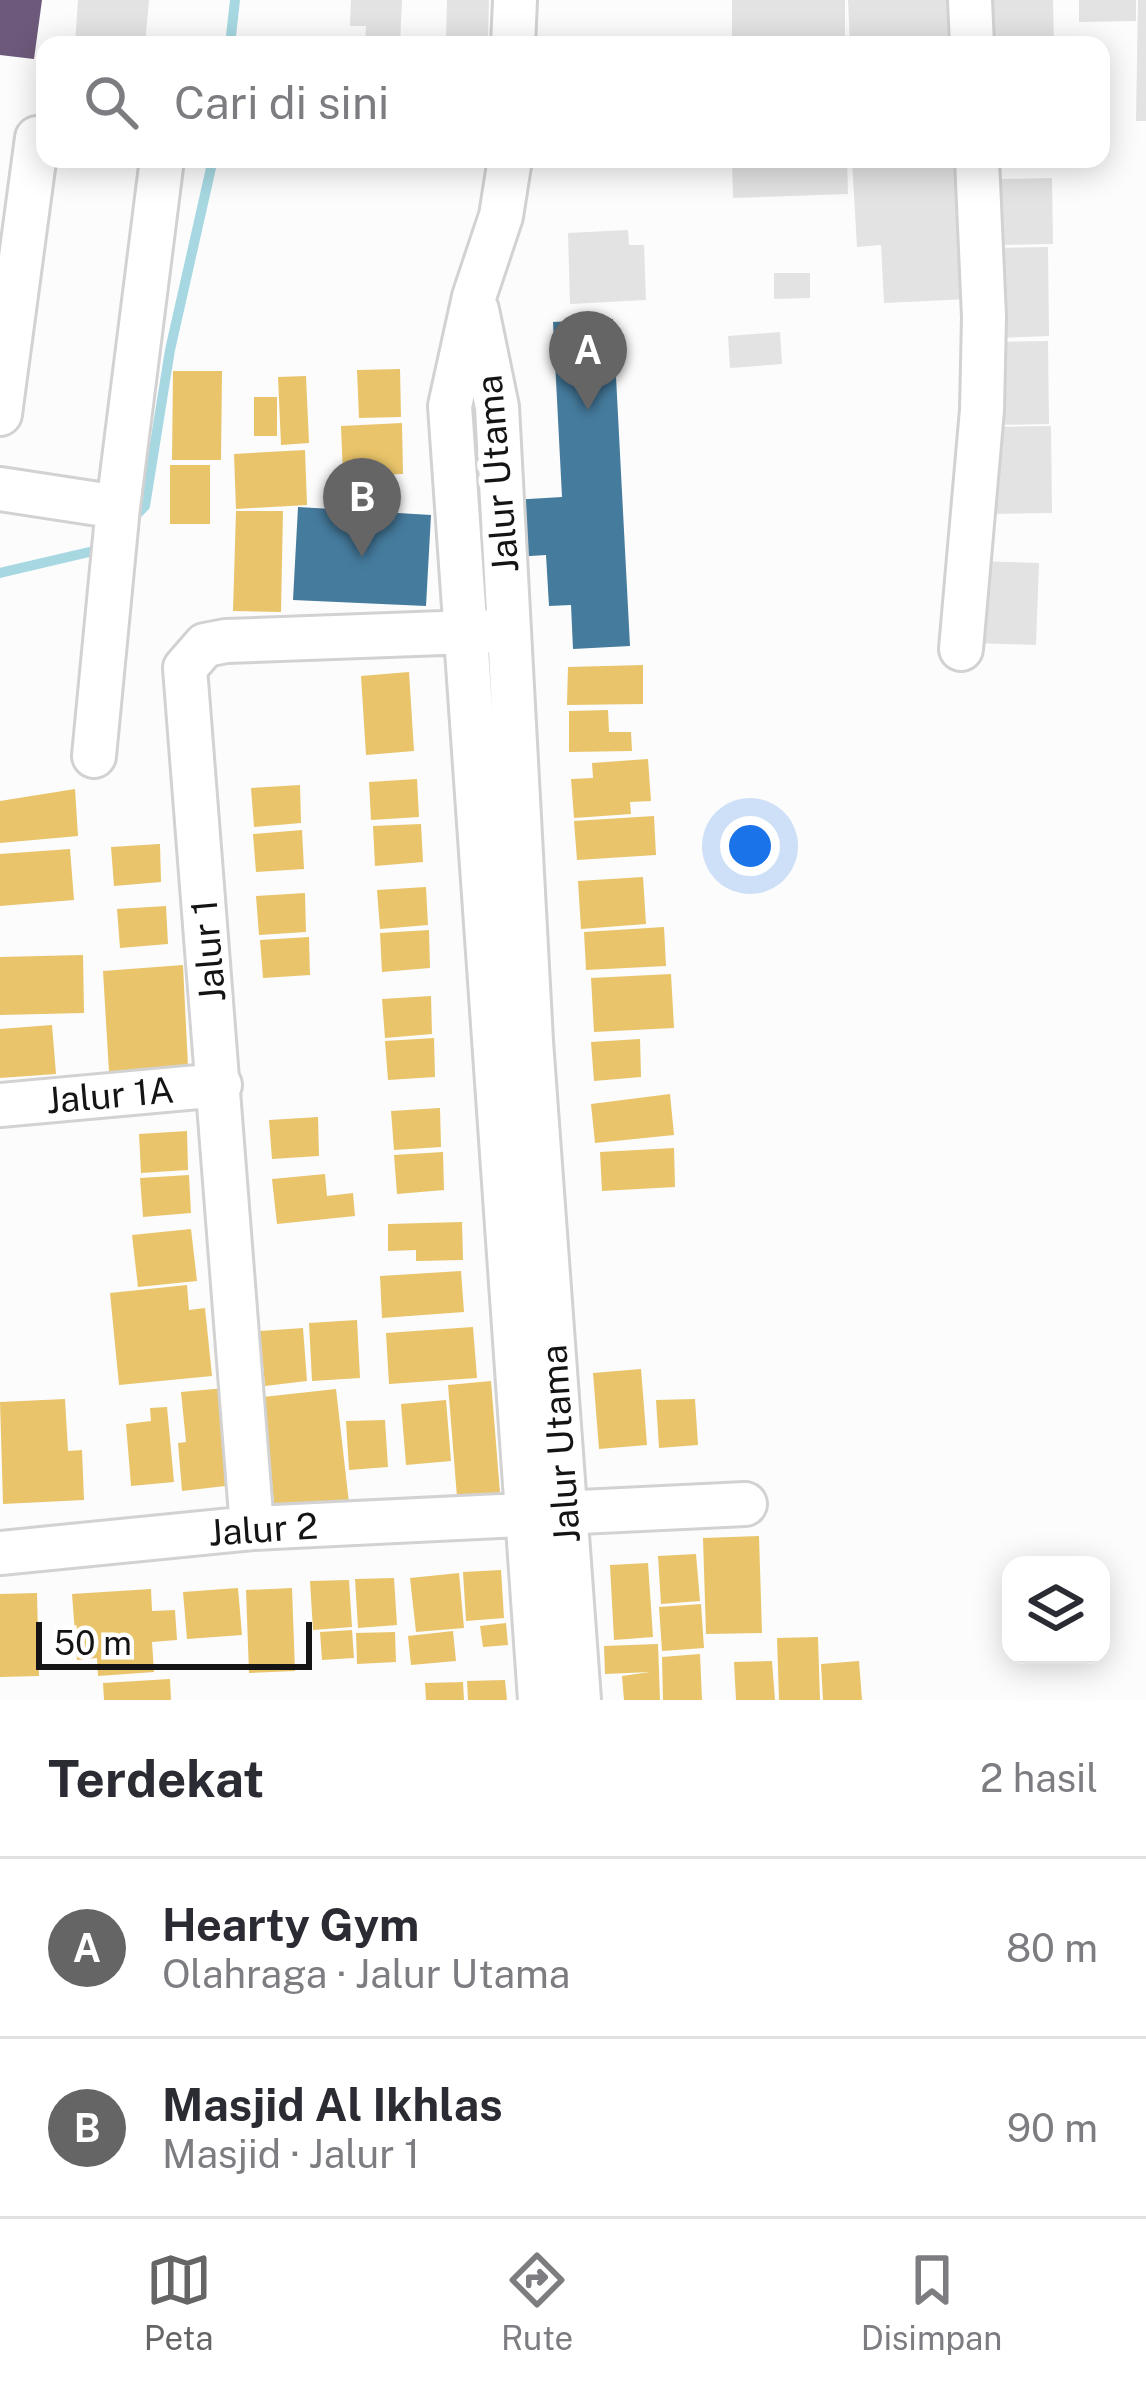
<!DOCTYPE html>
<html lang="id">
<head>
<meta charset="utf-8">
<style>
	:root { --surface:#fff; --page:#f2f2f3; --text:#2b2b33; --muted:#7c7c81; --line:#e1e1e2; --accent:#656566 }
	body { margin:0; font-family:"Public Sans",sans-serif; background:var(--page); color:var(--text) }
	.controls { position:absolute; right:36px; bottom:36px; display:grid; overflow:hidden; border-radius:24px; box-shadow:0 6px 30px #0003 }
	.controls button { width:108px; height:108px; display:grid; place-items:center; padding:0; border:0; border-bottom:3px solid var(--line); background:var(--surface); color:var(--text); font:60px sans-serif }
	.scale { position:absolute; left:36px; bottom:30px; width:276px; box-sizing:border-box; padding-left:12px; border:6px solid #141415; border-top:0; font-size:33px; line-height:42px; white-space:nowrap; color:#141415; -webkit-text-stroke:9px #fff; paint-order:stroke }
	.you { position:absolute; left:750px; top:846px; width:42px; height:42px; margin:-30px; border:9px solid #fff; border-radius:50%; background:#1a73e8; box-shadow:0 0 0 18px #1a73e833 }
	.badge { display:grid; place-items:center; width:78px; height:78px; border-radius:50%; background:var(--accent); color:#fff; font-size:39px; font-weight:700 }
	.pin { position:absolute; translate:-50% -99px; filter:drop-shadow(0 3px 6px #0008) }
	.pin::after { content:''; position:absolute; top:63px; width:42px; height:36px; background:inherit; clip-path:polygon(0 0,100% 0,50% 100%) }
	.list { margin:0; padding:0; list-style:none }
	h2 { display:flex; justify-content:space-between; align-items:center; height:156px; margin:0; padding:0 48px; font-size:51px }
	h2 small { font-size:39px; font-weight:400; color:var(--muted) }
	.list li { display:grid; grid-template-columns:78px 1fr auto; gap:36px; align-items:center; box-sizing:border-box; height:180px; padding:0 48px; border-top:3px solid var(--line) }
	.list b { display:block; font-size:45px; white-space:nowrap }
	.list p { margin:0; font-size:39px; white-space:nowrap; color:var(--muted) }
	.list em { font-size:39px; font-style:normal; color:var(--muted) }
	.icon { flex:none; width:66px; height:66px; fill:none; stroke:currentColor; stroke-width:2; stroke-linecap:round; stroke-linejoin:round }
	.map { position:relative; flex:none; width:1146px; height:1700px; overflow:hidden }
	.search { position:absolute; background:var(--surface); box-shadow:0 6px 30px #0003; left:36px; right:36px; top:36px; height:132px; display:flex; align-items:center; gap:30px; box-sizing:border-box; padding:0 42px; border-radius:24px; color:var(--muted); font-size:45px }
	.sheet { height:516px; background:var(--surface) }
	nav { display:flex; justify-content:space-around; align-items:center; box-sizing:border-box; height:168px; border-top:3px solid var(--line); background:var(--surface); font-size:33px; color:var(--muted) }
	nav a { display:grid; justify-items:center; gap:6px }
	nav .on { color:var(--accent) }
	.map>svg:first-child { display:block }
	.homes { fill:#e9c46a }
	.offices { fill:#6d597a }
	.public { fill:#457b9d }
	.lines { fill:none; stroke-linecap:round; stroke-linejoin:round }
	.stream { stroke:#a7d8e2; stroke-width:10 }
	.building { fill:#e4e3e3 }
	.minor-casing { stroke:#d2d2d3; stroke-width:48 }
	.minor { stroke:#fff; stroke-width:42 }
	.labels { text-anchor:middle; stroke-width:12; stroke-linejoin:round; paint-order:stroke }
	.street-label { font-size:36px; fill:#141415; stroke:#fff }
</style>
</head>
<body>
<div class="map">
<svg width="1146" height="1700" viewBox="0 0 1146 1700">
	<rect width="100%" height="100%" fill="#fcfcfd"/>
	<path class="homes" d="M400 369 401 417 359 418 357 370Z
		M173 371H222L221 460H172Z
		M306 376 309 443 281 445 278 377Z
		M254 397H277V436H254Z
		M402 423 403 474 343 476 341 426Z
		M305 450 307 505 236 509 234 454Z
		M170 465H210V524H170Z
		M236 511H283L281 612 233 611Z
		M643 665V704L567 705 568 667Z
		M409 672 414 751 366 755 361 676Z
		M608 710 609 732H631L632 751 569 752V711Z
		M648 759 651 801 630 802 631 814 574 818 571 779 593 778 592 763Z
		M417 779 419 817 371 820 369 782Z
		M300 785 301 823 254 827 251 788Z
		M75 789 78 836 0 843V801Z
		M654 816 656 855 577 860 574 821Z
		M421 824 423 862 375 866 373 826Z
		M302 830 304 869 256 872 253 834Z
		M160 844 161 882 114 886 111 847Z
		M70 849 74 900 0 906V854Z
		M643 877 646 924 581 929 578 881Z
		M426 887 428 925 380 929 377 890Z
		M305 893 306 932 259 935 256 896Z
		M166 906 168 944 120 948 117 909Z
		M664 927 666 966 586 970 584 932Z
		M429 930 430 968 382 972 380 933Z
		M309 937 310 975 263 978 260 940Z
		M83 955 84 1013 0 1015V957Z
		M183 965 188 1066 109 1072 103 971Z
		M671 974 674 1028 594 1032 591 978Z
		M431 996 432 1034 385 1038 382 999Z
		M52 1025 56 1074 0 1078V1029Z
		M434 1038 435 1077 388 1080 385 1041Z
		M640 1039 641 1077 594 1081 591 1042Z
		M670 1094 674 1135 595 1143 591 1104Z
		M440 1108 441 1147 394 1150 391 1111Z
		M318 1117 319 1156 272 1159 269 1120Z
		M187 1131 188 1170 141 1173 139 1134Z
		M674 1148 675 1187 602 1191 600 1152Z
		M443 1152 444 1190 397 1194 394 1155Z
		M325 1174 327 1196 353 1193 355 1216 277 1224 272 1179Z
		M189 1175 191 1213 143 1217 140 1178Z
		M462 1222 463 1260 416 1261V1250L388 1251V1224Z
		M191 1229 197 1281 138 1287 132 1235Z
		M461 1271 464 1312 382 1318 380 1276Z
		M187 1285 189 1310 205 1308 212 1376 119 1385 110 1293Z
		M357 1320 360 1378 312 1381 309 1323Z
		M473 1327 477 1378 389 1384 386 1333Z
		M303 1328 307 1381 265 1386 260 1331Z
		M641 1369 647 1445 599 1449 593 1373Z
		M491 1381 500 1493 457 1497 448 1385Z
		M225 1388 234 1485 182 1491 178 1443 186 1442 181 1392Z
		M336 1389 349 1503 275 1511 263 1397Z
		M65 1399 68 1451 82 1450 84 1500 3 1504 0 1402Z
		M695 1399 698 1445 659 1448 656 1400Z
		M446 1400 451 1461 406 1465 401 1404Z
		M167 1407 174 1482 131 1486 126 1424 151 1421 150 1408Z
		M385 1420 388 1467 349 1470 346 1421Z
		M759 1536 762 1633 706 1634 703 1538Z
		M696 1554 700 1601 661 1604 658 1556Z
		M648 1563 653 1637 614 1640 610 1565Z
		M501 1570 504 1618 466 1621 463 1572Z
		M459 1573 464 1628 416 1632 410 1578Z
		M394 1578 397 1625 358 1628 355 1579Z
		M349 1580 352 1627 313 1630 310 1581Z
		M238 1588 242 1635 187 1639 183 1592Z
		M292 1588 295 1671 249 1673 246 1590Z
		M151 1589 152 1611 175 1610 177 1640 152 1642 154 1672 98 1676 97 1658 77 1660 72 1594Z
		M37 1593 39 1676 0 1677V1594Z
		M701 1604 704 1648 662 1651 659 1607Z
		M506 1623 508 1645 483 1647 480 1626Z
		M352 1630 354 1658 322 1660 320 1632Z
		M453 1631 456 1661 411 1665 408 1636Z
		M395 1632 396 1662 357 1664 356 1633Z
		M818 1637 820 1700H779L777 1638Z
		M658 1644 660 1700H624L622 1676 650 1672 605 1674 604 1646Z
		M700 1654 702 1700H663L662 1657Z
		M772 1661 775 1700H736L734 1662Z
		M859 1661 862 1700H823L821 1664Z
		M170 1679 171 1700H104L103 1683Z
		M505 1680 507 1700H468L467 1681Z
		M463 1682 464 1700H426L425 1683Z"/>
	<path class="offices" d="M0 0H42L34 59 0 55Z"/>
	<path class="public" d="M613 319 630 646 573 649 571 605 549 606 546 555 515 557 512 500 562 497 553 322Z
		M298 507 431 515 426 606 293 600Z"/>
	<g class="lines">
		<path class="stream" d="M230 45 235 0
			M132 519 145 506 170 350 213 159
			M0 573 102 549"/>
	</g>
	<path class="building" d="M78 0H149L145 45H75Z
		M351 0H402L400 45H365L366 26H350Z
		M447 0H489L488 38 446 37Z
		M732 0H845V45H732Z
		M848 0H960L962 45H850Z
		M985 0H1053L1054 45H986Z
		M1079 0H1136V21L1079 22Z
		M1138 0H1146V121H1136Z
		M732 159H847L848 194 733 198Z
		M852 159H961L968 299 884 303 881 245 857 247Z
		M1052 178 1053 244 1002 245 1001 179Z
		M628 230 629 245H644L646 300 570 304 568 233Z
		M1048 247 1049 336 998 338 996 248Z
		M774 273H810V298L774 299Z
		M780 332 782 364 730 368 728 336Z
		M1048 341 1049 424 998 425 996 342Z
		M1051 426 1052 513 991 514 990 427Z
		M977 561 1039 563 1036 645 974 643Z"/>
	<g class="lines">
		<g class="minor-casing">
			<path id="minor" d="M970 0 972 45
				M513 45 515 0
				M510 159 501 216 474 297 450 406 540 1700
				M477 310 497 407 531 1041 579 1700
				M0 414 37 138
				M0 489 118 507
				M961 649 982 410 984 317 977 159
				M94 756 118 507 162 159
				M0 1105 220 1085
				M252 1528 185 668 205 645 226 641 497 631
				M0 1553 252 1528 745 1504"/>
		</g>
		<use href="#minor" class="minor"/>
	</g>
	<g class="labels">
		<g class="street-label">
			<text transform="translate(497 474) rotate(-95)" y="13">Jalur Utama</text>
			<text transform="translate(208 951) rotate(-95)" y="13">Jalur 1</text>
			<text transform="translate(110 1095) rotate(-5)" y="13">Jalur 1A</text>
			<text transform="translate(560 1444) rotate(-94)" y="13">Jalur Utama</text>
			<text transform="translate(263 1529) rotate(-4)" y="13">Jalur 2</text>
		</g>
	</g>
</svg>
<div class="controls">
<button><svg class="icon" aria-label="layers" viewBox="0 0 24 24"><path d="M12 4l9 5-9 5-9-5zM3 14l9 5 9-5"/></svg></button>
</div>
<div class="scale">50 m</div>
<div class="you"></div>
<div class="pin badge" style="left:588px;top:410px">A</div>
<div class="pin badge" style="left:362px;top:557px">B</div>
<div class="search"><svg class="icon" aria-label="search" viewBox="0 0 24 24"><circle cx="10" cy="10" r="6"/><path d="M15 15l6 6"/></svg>Cari di sini</div>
</div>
<section class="sheet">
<h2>Terdekat<small>2 hasil</small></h2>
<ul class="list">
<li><span class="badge">A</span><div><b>Hearty Gym</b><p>Olahraga · Jalur Utama</p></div><em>80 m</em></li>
<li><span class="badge">B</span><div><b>Masjid Al Ikhlas</b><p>Masjid · Jalur 1</p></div><em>90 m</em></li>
</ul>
</section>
<nav>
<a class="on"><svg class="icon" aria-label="map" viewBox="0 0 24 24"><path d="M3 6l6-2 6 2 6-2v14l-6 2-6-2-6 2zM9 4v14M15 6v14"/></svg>Peta</a>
<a><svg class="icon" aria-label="directions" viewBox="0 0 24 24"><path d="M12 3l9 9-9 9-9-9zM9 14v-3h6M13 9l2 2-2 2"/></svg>Rute</a>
<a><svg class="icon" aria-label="saved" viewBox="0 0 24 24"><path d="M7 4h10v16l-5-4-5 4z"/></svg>Disimpan</a>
</nav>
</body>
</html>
